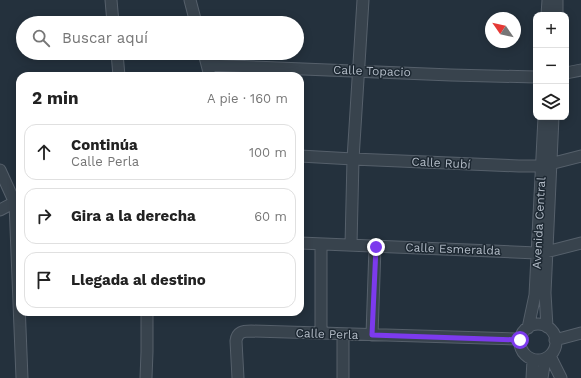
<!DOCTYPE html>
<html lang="es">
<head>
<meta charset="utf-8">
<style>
	:root { --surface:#fff; --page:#f6f6f6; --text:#222; --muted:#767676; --line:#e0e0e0 }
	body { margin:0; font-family:"Work Sans",sans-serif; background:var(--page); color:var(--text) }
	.controls { position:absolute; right:12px; top:12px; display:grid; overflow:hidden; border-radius:8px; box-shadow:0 2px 10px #0003 }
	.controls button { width:36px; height:36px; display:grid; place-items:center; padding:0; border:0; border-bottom:1px solid var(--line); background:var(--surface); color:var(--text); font:20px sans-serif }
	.compass { position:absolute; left:485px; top:12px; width:36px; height:36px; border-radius:50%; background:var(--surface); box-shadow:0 2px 10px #0003; rotate:304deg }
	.stop { position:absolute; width:12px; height:12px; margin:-9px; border:3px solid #7c3aed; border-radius:50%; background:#fff }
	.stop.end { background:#7c3aed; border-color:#fff; box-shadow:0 1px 4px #0008 }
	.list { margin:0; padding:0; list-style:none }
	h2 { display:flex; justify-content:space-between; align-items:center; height:52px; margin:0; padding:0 16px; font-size:17px }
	h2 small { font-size:13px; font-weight:400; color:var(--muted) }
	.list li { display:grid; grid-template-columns:26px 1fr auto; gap:12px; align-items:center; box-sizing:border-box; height:56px; margin:0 8px 8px; padding:0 8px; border:1px solid var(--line); border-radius:12px }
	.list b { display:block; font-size:15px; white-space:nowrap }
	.list p { margin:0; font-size:13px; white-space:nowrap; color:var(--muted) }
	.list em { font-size:13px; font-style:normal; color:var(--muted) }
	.icon { flex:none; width:22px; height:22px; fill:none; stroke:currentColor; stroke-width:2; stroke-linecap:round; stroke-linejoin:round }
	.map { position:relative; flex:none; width:581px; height:378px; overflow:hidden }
	.search { position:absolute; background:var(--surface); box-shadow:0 2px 10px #0003; left:16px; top:16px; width:288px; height:44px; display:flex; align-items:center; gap:10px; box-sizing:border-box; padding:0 14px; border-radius:22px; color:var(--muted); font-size:15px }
	.panel { position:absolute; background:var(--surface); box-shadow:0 2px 10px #0003; left:16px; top:72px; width:288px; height:244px; border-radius:12px }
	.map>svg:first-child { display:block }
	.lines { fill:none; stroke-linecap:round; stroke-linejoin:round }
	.minor-casing { stroke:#56606b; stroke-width:13 }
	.minor { stroke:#38434d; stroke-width:11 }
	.route { stroke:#7c3aed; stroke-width:5 }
	.labels { text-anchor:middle; stroke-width:3; stroke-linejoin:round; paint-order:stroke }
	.street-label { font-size:12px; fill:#b4bdc8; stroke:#1d2832 }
</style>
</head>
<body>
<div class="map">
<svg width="581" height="378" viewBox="0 0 581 378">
	<rect width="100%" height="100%" fill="#24313d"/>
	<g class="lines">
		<g class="minor-casing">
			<path id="minor" d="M111 0 113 23
				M190 0 196 23
				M547 15 548 0
				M557 15V0
				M117 53 119 76
				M204 53 210 76
				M207 65 451 75 536 77
				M566 73 581 70
				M300 156 353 159 519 166H542L581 156
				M0 170 15 203 22 378
				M0 210 19 200
				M300 243 537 253 546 252 581 243
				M351 245 353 159 363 0
				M520 342a18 18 0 1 1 36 0a18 18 0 1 1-36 0Z
				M547 327 545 293 553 117
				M528 328 535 295 544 117
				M321 333V244
				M343 335V378
				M372 335 375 247
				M555 340 581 333
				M550 356 561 378
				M146 378 147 352V312
				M238 378 236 341C237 332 243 331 251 331L520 339
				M532 378 533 360
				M542 378 545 359"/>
		</g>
		<use href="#minor" class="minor"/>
	</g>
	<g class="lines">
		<path class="route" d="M376 247 372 335 520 340"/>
	</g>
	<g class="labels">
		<g class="street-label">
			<text transform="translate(372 71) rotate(2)" y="4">Calle Topacio</text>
			<text transform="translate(441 163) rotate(3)" y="4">Calle Rubí</text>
			<text transform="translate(539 223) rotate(-87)" y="4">Avenida Central</text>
			<text transform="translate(453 249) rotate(2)" y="4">Calle Esmeralda</text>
			<text transform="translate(327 334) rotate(2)" y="4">Calle Perla</text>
		</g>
	</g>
</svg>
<div class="controls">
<button>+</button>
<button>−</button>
<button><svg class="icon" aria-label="layers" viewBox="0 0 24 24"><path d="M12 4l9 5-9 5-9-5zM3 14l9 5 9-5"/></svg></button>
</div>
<svg class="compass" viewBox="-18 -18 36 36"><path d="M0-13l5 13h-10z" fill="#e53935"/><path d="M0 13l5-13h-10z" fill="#767676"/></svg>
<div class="stop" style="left:520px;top:340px"></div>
<div class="stop end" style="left:376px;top:247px"></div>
<div class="search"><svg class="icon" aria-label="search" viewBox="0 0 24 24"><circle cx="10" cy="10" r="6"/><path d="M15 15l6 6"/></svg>Buscar aquí</div>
<section class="panel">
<h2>2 min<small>A pie · 160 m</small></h2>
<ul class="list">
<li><svg class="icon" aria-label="ahead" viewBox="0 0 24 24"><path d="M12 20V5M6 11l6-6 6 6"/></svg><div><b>Continúa</b><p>Calle Perla</p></div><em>100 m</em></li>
<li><svg class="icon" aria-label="right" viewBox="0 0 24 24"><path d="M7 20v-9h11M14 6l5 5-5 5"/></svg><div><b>Gira a la derecha</b></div><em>60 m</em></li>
<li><svg class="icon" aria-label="arrive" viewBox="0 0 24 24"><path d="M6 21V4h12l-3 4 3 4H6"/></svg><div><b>Llegada al destino</b></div></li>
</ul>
</section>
</div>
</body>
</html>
